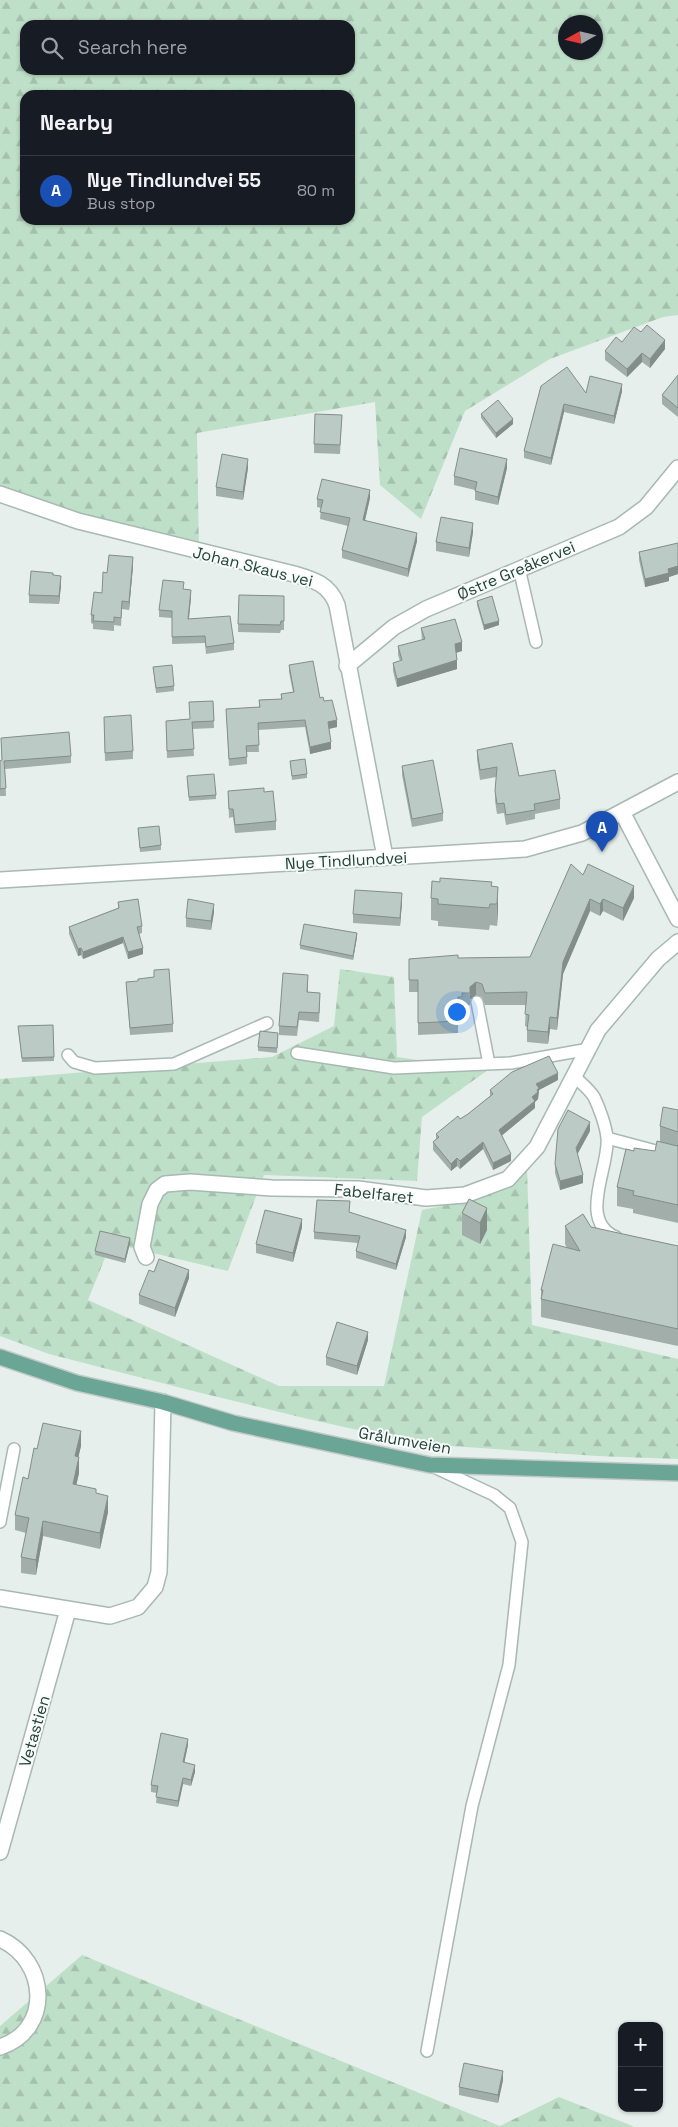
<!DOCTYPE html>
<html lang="en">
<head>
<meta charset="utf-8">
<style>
	:root { --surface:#171b24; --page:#242831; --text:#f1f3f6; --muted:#9ea1a6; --line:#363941; --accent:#0f766e }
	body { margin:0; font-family:"Space Grotesk",sans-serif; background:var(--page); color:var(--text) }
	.controls { position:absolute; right:15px; bottom:15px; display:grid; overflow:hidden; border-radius:10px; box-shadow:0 1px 4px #0004 }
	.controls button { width:45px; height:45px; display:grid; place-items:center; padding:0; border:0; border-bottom:1px solid var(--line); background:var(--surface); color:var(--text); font:25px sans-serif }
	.compass { position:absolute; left:558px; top:15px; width:45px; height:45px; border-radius:50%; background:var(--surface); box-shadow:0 1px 4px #0004; rotate:262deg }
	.you { position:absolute; left:456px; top:1011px; width:18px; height:18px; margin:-12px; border:4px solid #fff; border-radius:50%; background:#1a73e8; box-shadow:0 0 0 8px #1a73e833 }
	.badge { display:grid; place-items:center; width:32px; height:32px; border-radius:50%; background:var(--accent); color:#fff; font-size:16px; font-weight:700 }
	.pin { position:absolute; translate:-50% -41px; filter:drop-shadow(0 1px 2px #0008) }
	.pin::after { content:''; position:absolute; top:26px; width:18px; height:15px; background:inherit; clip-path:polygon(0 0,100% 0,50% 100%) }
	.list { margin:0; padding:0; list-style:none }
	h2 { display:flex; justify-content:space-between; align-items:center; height:65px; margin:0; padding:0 20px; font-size:21px }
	h2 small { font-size:16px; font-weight:400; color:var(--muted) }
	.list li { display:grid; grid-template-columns:32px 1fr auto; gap:15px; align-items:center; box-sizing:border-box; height:70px; padding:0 20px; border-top:1px solid var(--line) }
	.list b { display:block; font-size:19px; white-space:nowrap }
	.list p { margin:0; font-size:16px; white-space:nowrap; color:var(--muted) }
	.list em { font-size:16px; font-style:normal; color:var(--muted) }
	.icon { flex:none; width:28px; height:28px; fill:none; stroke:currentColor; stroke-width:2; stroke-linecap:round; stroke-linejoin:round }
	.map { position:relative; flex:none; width:678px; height:2127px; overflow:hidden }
	.search { position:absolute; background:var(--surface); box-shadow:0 1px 4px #0004; left:20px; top:20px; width:335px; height:55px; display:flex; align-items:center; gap:12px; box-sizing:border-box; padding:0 18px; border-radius:15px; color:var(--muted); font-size:19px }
	.panel { position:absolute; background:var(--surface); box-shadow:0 1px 4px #0004; left:20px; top:90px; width:335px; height:135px; border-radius:15px }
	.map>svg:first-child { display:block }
	.forest { fill:url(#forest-firs); fill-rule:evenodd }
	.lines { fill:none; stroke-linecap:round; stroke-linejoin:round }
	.lane-casing { stroke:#a8b8b2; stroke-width:14 }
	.street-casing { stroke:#a8b8b2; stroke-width:18 }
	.primary-casing { stroke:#c2cac8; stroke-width:18 }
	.lane { stroke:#fff; stroke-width:11 }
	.street { stroke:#fff; stroke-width:15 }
	.primary { stroke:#6aa596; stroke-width:15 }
	.wall { fill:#a1aea9 }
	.shaded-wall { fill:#838d89 }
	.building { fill:#bbcac4; stroke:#838d89 }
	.labels { text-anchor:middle; stroke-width:4; stroke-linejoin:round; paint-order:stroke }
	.street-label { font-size:16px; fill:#24423a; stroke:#f7fbf9 }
</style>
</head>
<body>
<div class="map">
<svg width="678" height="2127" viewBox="0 0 678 2127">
	<defs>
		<pattern id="forest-firs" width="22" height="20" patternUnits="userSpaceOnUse" patternTransform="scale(1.25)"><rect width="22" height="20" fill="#bfe0c8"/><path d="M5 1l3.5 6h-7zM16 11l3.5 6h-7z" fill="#a4c1ad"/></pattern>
	</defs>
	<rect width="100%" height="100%" fill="#e6efeb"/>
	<path class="forest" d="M0 0H678V315L663 317 550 359 465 411 421 519 380 485 375 402 197 433 199 552 0 494ZM566 22H596V52H566ZM25 25H350V70H25ZM25 95H350V220H25Z
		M340 969 394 977 397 1057 488 1070 422 1117 417 1181 264 1175 228 1271 111 1243 88 1300 279 1386H384L422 1210 481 1198 527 1168 532 1325 678 1359V1459L597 1456 421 1444 308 1419 197 1392 49 1354 0 1336V1079L272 1057 334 1026Z
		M82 1955 500 2126 559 2097 635 2127H0V2026Z"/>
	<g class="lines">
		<g class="lane-casing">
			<path id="lane" d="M519 568 536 642
				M477 1002 489 1064
				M297 1053 394 1068 511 1063 589 1049
				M68 1055 74 1062 95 1068 174 1064 267 1023
				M575 1077C581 1083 590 1090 594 1097 599 1107 606 1126 607 1138 610 1166 577 1221 616 1237
				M607 1138 678 1157
				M0 1522 14 1449
				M427 2051 472 1806 509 1665 522 1542 510 1508 494 1495 434 1467"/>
		</g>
		<g class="street-casing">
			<path id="street" d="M0 494 78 521 294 574C314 580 329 584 337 605L385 857
				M347 666 394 627 426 609 619 527 646 507 678 468
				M622 812 678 919
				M0 880 525 849 582 833 678 782
				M146 1257 142 1247 150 1204 157 1190 165 1184 190 1182 272 1188 358 1189 426 1198 465 1195 508 1179 537 1147 598 1030 658 959 678 942
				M0 1598 110 1616 138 1607 155 1587 159 1572 163 1402
				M0 1852 68 1610
				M0 1939C48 1960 53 2030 0 2047"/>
		</g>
		<g class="primary-casing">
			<path id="primary" d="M0 1357 77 1383 163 1402 233 1423 430 1465 678 1473"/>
		</g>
		<use href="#lane" class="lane"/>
		<use href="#street" class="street"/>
		<use href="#primary" class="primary"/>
	</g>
	<path class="wall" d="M641 332 665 349 650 368 642 362 627 377 605 360V351Z
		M678 375V417L662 404V395Z
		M541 386 586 393 622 391 614 424 564 412 551 465 524 458V451Z
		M481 414 513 424 496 438 481 418Z
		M342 415 340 454 314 453V444Z
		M248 468 243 500 216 496V487Z
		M507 468 498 505 475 500V490L454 485V476Z
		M370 498 365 521 417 541 408 577 342 558V550L348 526 320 519 321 508 317 507V499Z
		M473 532 469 557 436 551V542Z
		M678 543V574L669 577V581L645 587 639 560V552Z
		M133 566 129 610 122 609 121 626 114 625V631L93 629V624L91 623V615L102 593 107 573Z
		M53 575 61 585 59 604 29 603V595Z
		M183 590 191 597 189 619 234 643V650L206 654 205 643 172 644V618L159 617V610Z
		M239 595 284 596V630H281L280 633 238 632Z
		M477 601 499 625 484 630 477 605Z
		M421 628 462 651 456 653 457 669 397 687 393 671V663L400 661 398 655V646L422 640Z
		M289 665 320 698 324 701 337 727 329 729 331 749 310 754 305 727 258 730 259 752H247V764L229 766 226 709 259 707V700L281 699V694L293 692 289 672Z
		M153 667 174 686V691L156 693Z
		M213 701 214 728 192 729 194 756 167 758 166 721 190 719Z
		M104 717 133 751V759L105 761Z
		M1 738 71 756V763L5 769 6 796H0V761L2 760Z
		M477 750 519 776 560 799V809L535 814V819L506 825 504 813 497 814 495 801 496 777 480 780 477 759Z
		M290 761 307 774V778L292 780Z
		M402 766 443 813V821L412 827 402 775Z
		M187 780 216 795V799L189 801Z
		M228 791 264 792 276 821V830L235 833 233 817 229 818Z
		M138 828 161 845V850L140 852Z
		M583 875 634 898 623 921 603 911 600 916 590 911 563 974 557 1030 550 1029 548 1044 527 1042V1027L525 1026 526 1005H485L482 997 476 995 470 999V1005H462V1009H458V1033L418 1035V992H409V959L530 957Z
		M492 886 498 909 497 926 490 925 489 930 438 926V921L431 920V898Z
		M118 902 142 926V933L139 934 143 954 128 959 123 943 83 959 81 955 78 956 69 934V927L118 908Z
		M402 902 400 926 353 923V914Z
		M214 912 211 930 186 927V918Z
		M357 937 353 960 300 949V945Z
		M126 982 173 1024V1032L130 1035Z
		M308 984V992L320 1001 319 1022 299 1020 297 1036 279 1035V1026Z
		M53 1025 54 1061 22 1062 18 1026Z
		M278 1037 277 1053 258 1051V1047Z
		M558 1080 539 1090 538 1099 535 1102V1108L502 1135 511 1161 493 1170 483 1149 460 1169 457 1166 451 1171 433 1150V1142L436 1139V1134L468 1114 490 1096V1090Z
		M678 1110V1223L633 1213V1209L617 1206V1187L634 1151H655L660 1142V1126Z
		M590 1131 577 1154 583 1183 560 1190 555 1173V1164Z
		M469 1199 487 1230 480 1244 462 1235V1213Z
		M350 1212 406 1237 396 1270 356 1258V1251L358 1243 314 1239V1232Z
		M565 1226 591 1227 678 1246V1346L541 1317V1290L567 1248 565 1244Z
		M302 1227 293 1262 256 1253V1244Z
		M130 1243 125 1263 95 1255V1251Z
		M154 1272 189 1278 175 1317 139 1304V1295Z
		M368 1340 357 1375 326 1365V1357Z
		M81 1446 78 1457 79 1473 76 1485 96 1493 108 1512 100 1549 43 1536 36 1575 21 1573V1557L26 1533 15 1530V1515L28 1479 37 1449Z
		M188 1745 184 1763 195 1772 191 1786 183 1784 178 1807 156 1803 157 1793 151 1792V1785Z
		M503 2080 498 2103 459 2095V2087Z"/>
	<path class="shaded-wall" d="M665 340V349L650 368V359Z
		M642 353V362L627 377V369Z
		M622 384V391L614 424V416Z
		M564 404V412L551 465V458Z
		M513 419V424L496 438V433Z
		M248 459V468L243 500V492Z
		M507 459V468L498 505V497Z
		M370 490V498L363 528V520Z
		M473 523V532L469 557V548Z
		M417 533V541L408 577V569Z
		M133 557V566L129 610V602Z
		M678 566V574L669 577V581L645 587V579L668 569Z
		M61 576V585L59 604V596Z
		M191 590V597L188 626V619Z
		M499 621V625L484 630V625Z
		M462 642V651L455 653V644Z
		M457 660V669L397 687V679Z
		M337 720V727L328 729V722Z
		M331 742V749L310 754V747Z
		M634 886V898L623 921V908Z
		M498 887V909L497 926V904Z
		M402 893V902L400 926V918Z
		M590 899V911L563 974 557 1030V1018L563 962Z
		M603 899V911L600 916V904Z
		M214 904V912L211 930V921Z
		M357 933V937L353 960V956Z
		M123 937V943L83 959V952Z
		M81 948V955L78 956V949Z
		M143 948V954L128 959V952Z
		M476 982V995L470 999V1005V987Z
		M550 1017V1029L548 1044V1032Z
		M558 1073V1080L539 1090 538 1099 535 1102V1108L499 1138V1130L532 1097 536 1084Z
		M590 1122V1131L576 1157V1148Z
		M483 1142V1149L460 1169V1161Z
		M511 1154V1161L493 1170V1163Z
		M457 1158V1166L451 1171V1164Z
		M583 1175V1183L560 1190V1181Z
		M487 1208V1230L480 1244V1223Z
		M302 1219V1227L293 1262V1253Z
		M406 1230V1237L396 1270V1264Z
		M130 1238V1243L125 1263V1259Z
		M189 1270V1278L175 1317V1308Z
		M368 1332V1340L357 1375V1366Z
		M81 1431V1446L75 1472V1456Z
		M79 1457V1473L73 1500V1484Z
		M108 1496V1512L100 1549V1533Z
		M43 1521V1536L36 1575V1560Z
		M188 1739V1745L183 1769V1762Z
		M195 1765V1772L191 1786V1780Z
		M183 1778V1784L178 1807V1801Z
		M503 2071V2080L498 2103V2095Z"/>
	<path class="building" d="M647 325 665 340 650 359 642 353 627 369 605 351 616 337 622 342 634 327 641 332Z
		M567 367 586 393 590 376 622 384 614 416 564 404 551 458 524 451 541 386Z
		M678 375V408L662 395Z
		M498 400 513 419 496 433 481 414Z
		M315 414 342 415 340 445 314 444Z
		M460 448 507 459 498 497 475 491 477 482 454 476Z
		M222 454 248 459 243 492 216 487Z
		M322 479 370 490 363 520 417 533 408 569 342 550 350 518 320 512 323 500 317 499Z
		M441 517 473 523 469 548 436 542Z
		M678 543V566L668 569 669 573 645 579 639 552Z
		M109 555 133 557 129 602 122 601 121 618 114 617V622L93 621 94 615H91L94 592 102 593 103 572 107 573Z
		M31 571 53 573V575L61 576 59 596 29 595Z
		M163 580 184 582 183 589 191 590 188 619 230 616 234 643 206 647 205 636 172 637V611L159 610Z
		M239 595 284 596V621H281L280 625 238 624Z
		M492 596 499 621 484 625 477 601Z
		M455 619 462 642 455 644 457 660 397 679 393 663 402 660 398 646 425 639 421 628Z
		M313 661 320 698 323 697 324 701 332 700 337 720 328 722 331 742 310 747 305 720 258 723 259 745 246 746 247 757 229 759 226 709 260 707 259 700 282 699 281 694 294 692 289 665Z
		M172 665 174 686 156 688 153 667Z
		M213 701 214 721 192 722 194 749 167 751 166 721 190 719 189 702Z
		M131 715 133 751 105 753 104 717Z
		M69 732 71 756 4 761 6 788 0 789V761L2 760 1 738Z
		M512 743 519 776 555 770 560 799 534 804 535 810 506 815 504 803 497 804 495 791 497 767 480 770 477 750Z
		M305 759 307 774 292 776 290 761Z
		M433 760 443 813 412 819 402 766Z
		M214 774 216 795 189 797 187 776Z
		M264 788V792L273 791 276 821 235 825 233 809H229L228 791Z
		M159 826 161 845 140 848 138 828Z
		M571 864 583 875 588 864 634 886 623 908 603 899 600 904 590 899 563 962 557 1018 550 1017 548 1032 527 1030 529 1015 525 1014 527 992 485 993 482 984 476 982 470 987V993H462V997H458V1021L418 1023V980H409V959L458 955V958L530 957Z
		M440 878 492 882 491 886 498 887 497 904H490L489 908 438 904V899L431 898 432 881 440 882Z
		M355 890 402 893 400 918 353 914Z
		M138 899 142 926 137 927 143 948 128 952 123 937 83 952 81 948 78 949 69 927 119 908 118 902Z
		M188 899 214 904 211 921 186 918Z
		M304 924 357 933 353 956 300 945Z
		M169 969 173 1024 130 1028 126 982 138 981V979L154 977V970Z
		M283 973 308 975 307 992 320 993 319 1013 299 1012 297 1027 279 1026Z
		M53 1025 54 1057 22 1058 18 1026Z
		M260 1031 278 1033 277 1048 258 1047Z
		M549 1056 558 1073 536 1084 539 1088 537 1090 538 1092 532 1097 535 1101 499 1130 511 1154 493 1163 483 1142 460 1161 457 1158 451 1164 433 1142 439 1137 436 1134 458 1116 460 1119 468 1114 493 1094 490 1090 512 1072Z
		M663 1107 678 1110V1132L660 1126Z
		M568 1110 590 1122 576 1148 583 1175 560 1181 555 1164 558 1129Z
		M657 1141 677 1146 678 1145V1205L633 1195 634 1191 617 1187 626 1149 634 1151V1148L655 1151Z
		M469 1199 487 1208 480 1223 462 1213Z
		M317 1200 350 1201 349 1212 406 1230 396 1264 356 1251 360 1236 314 1232Z
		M265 1210 302 1219 293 1253 256 1244Z
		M583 1214 591 1227 678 1246V1329L541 1299 543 1290H541L553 1244 580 1251 565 1226Z
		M100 1231 130 1238 125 1259 95 1251Z
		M159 1259 189 1270 175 1308 139 1295 149 1270 154 1272Z
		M337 1322 368 1332 357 1366 326 1357Z
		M43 1423 81 1431 75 1456 79 1457 73 1484 96 1489V1493L108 1496 100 1533 43 1521 36 1560 21 1557 29 1518 15 1515 23 1477 28 1479 34 1448 37 1449Z
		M161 1733 188 1739 183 1762 195 1765 191 1780 183 1778 178 1801 156 1797 158 1786 151 1785Z
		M464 2063 503 2071 498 2095 459 2087Z"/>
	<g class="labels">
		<g class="street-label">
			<text transform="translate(253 566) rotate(14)" y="6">Johan Skaus vei</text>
			<text transform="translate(516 570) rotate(-23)" y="6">Østre Greåkervei</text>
			<text transform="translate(346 860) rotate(-3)" y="6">Nye Tindlundvei</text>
			<text transform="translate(374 1193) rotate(6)" y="6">Fabelfaret</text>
			<text transform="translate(405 1440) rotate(10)" y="6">Grålumveien</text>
			<text transform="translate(34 1731) rotate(-74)" y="6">Vetastien</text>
		</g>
	</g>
</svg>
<div class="controls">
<button>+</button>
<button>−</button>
</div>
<svg class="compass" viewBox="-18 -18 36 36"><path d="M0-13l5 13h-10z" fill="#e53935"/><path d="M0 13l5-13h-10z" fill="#9ea1a6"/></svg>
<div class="you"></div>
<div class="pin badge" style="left:602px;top:852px;background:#1a4fb4">A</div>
<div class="search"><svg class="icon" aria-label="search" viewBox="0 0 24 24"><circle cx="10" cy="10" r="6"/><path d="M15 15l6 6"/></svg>Search here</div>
<section class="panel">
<h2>Nearby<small></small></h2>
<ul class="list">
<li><span class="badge" style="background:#1a4fb4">A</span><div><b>Nye Tindlundvei 55</b><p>Bus stop</p></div><em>80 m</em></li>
</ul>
</section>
</div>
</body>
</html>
